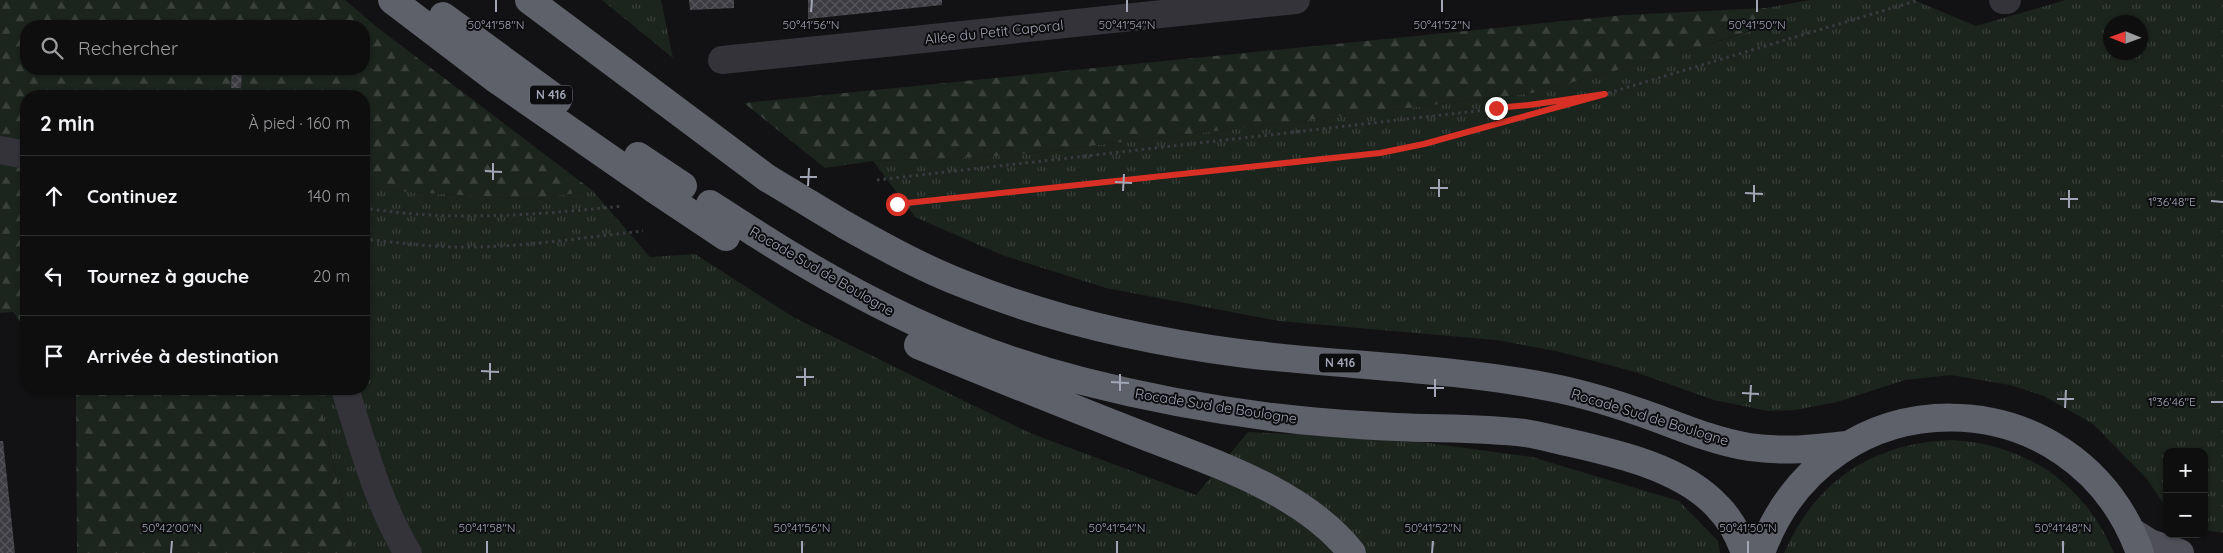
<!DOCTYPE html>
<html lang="fr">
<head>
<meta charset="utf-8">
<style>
	:root { --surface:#0e0e0f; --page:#171718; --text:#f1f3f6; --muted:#9b9c9e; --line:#2e2e2f }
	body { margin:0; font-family:Quicksand,sans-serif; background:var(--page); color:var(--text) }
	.controls { position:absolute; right:15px; bottom:15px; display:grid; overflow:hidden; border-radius:10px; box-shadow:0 1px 4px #0004 }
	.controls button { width:45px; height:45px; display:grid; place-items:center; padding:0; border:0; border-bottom:1px solid var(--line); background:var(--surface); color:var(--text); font:25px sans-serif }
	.compass { position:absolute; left:2103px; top:15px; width:45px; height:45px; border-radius:50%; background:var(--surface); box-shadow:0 1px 4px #0004; rotate:271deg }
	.stop { position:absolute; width:15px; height:15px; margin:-11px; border:4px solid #d93025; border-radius:50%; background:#fff }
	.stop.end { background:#d93025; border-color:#fff; box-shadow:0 1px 5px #0008 }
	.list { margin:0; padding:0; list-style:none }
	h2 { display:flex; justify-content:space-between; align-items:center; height:65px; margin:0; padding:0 20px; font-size:21px }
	h2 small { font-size:16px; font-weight:400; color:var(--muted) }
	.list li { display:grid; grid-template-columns:32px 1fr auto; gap:15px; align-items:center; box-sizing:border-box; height:80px; padding:0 20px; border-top:1px solid var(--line) }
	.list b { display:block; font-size:19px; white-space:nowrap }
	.list em { font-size:16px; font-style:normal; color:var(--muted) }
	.icon { flex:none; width:28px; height:28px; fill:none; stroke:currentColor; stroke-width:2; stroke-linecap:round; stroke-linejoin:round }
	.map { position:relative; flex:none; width:2223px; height:553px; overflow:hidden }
	.search { position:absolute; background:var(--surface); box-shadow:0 1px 4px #0004; left:20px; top:20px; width:350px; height:55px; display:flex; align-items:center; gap:12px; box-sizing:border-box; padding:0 18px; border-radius:20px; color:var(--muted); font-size:19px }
	.panel { position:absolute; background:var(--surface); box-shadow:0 1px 4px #0004; left:20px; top:90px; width:350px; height:305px; border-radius:20px }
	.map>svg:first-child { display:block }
	.grass { fill:url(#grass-tufts); fill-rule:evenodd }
	.forest { fill:url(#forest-firs); fill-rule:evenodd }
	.building { fill:url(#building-cross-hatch) }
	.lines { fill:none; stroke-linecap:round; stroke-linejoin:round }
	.path { stroke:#393a40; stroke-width:3; stroke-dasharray:2.5 4; stroke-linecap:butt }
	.minor { stroke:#333339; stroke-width:28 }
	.major { stroke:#4f4f58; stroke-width:28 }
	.highway { stroke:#5e606a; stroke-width:28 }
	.highway-bridge { stroke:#5e606a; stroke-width:28 }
	.route { stroke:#d93025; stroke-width:6 }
	.ticks { fill:none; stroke:#a2a5b6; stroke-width:2 }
	.labels { text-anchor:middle; stroke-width:4; stroke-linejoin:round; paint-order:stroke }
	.shield { fill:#0d0d0f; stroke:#757784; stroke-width:1 }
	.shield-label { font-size:12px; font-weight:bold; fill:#a2a5b6 }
	.street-label { font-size:14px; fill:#a2a5b6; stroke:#0d0d0f }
	.ticks-label { font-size:12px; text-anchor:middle; fill:#a2a5b6; stroke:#0d0d0f; stroke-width:4; stroke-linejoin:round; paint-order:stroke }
</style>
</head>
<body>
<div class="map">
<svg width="2223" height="553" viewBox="0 0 2223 553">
	<defs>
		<pattern id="grass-tufts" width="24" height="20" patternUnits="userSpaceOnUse" patternTransform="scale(1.25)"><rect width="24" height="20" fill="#1c241e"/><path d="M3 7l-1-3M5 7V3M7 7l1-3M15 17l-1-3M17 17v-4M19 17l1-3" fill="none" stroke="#3a413c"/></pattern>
		<pattern id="forest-firs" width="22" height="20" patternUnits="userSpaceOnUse" patternTransform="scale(1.25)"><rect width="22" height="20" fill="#1c241e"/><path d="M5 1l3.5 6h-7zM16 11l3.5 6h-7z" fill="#3a413c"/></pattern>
		<pattern id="building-cross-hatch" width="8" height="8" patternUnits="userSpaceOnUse" patternTransform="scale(1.25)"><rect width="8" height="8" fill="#3c3c42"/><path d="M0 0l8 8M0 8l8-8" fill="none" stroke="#55555b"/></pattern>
	</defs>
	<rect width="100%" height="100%" fill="#121214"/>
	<path class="grass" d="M602 0H661L673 58Z
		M1810 0H1914L1976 26 2066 0H2223V533L2204 530V452H2167V509L2147 479 2093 424 2044 396 2010 385 1951 375 1905 380 1837 402 1795 410 1768 411 1714 400 1635 372 1556 351 1496 340 1279 321 1106 288 1002 255 915 217 873 161 1005 156 1533 93 1694 49 1770 25 1766 8ZM2110 22H2140V52H2110Z
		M364 187 408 192 530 199 593 191 650 257 695 254 795 318 1030 433 1196 495 1248 432 1406 440 1532 457 1679 501 1718 541 1720 553H353L317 389H364Z
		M1951 440C2026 444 2084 483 2114 553H1784C1815 481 1873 443 1951 440Z"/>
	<path class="forest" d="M0 0H345L378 28 593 191 530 199 408 192 364 187V96H26V329L13 312 0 313ZM26 26H364V69H26Z
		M1766 8 1770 24 1694 49 1533 93 1005 156 873 161 825 168 744 103 1625 15Z
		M72 389H317L353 553H77L76 395Z"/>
	<path class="building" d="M689 0H734V8L690 10Z
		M808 0H942V5L808 19Z
		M232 69H242L241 88H231Z
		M0 441H3L15 553H0Z"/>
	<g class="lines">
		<path class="path" d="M877 180 1529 105 1589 96
			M897 203 1351 157 1424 144 1605 94 1919 0
			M364 208C450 222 537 215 623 206
			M364 239C401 243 437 248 475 247 531 246 587 237 643 231"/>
		<path class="minor" d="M2003 0H2007
			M722 60 1296 0
			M0 150 26 155
			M345 389C363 445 377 502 408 553"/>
		<path class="major" d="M2131 531 2150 543 2180 553"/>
		<path class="highway" d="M392 0 497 80 654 189
			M529 0 767 178
			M443 16 558 100
			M638 156 683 186
			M845 225C884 247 924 269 966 285 1053 320 1146 341 1239 353 1342 366 1447 367 1549 387 1587 394 1623 406 1659 419 1688 430 1718 442 1749 447 1782 452 1814 449 1847 445
			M755 233C858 299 962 351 1082 381 1144 397 1208 409 1272 417 1313 422 1355 425 1396 427 1439 429 1482 428 1525 433 1539 435 1553 439 1567 442 1616 453 1683 468 1718 507 1731 520 1739 536 1745 553
			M918 345C988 374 1058 402 1129 430 1204 460 1301 488 1352 553
			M1761 553C1826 372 2075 373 2140 553"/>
		<path class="highway-bridge" d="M767 178 845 225
			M654 189 726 237
			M710 204 755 233"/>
	</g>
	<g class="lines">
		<path class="route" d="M897 204 1380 153 1424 144 1605 94 1529 105 1496 108"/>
	</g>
	<path class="ticks" d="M496 12V0M811 12 812 0M1127 12V0M1442 12V0M1757 12V0M485 171 502 172M800 177H817M493 180V163M1115 182 1132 183M808 186 809 168M1430 188H1448M1123 191 1124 174M1745 193 1763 194M1439 197V179M2060 199H2078M2211 201 2223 202M1754 202V185M2069 208V190M481 371 499 372M796 377H814M490 380V363M1111 382 1129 383M805 386V368M1427 388H1444M1120 391V374M1742 393 1759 394M1435 397V379M2057 399H2074M1750 402 1751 385M2211 402H2223M2065 408 2066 390M171 553 172 541M487 553V541M802 553V541M1117 553V541M1432 553 1433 541M1748 553V541M2063 553V541"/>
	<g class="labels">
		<g class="shield">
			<rect x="530" y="85.5" width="42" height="19" rx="4"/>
			<rect x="1319" y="353.5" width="42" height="19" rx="4"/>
		</g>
		<g class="shield-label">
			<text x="551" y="99">N 416</text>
			<text x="1340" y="367">N 416</text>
		</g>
		<g class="street-label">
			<text transform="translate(994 32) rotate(-6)" y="5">Allée du Petit Caporal</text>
			<text transform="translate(822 271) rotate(30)" y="5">Rocade Sud de Boulogne</text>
			<text transform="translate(1216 406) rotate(9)" y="5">Rocade Sud de Boulogne</text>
			<text transform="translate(1650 417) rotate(17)" y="5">Rocade Sud de Boulogne</text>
		</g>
	</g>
	<g class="ticks-label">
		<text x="496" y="29">50°41'58"N</text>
		<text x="811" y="29">50°41'56"N</text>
		<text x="1127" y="29">50°41'54"N</text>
		<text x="1442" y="29">50°41'52"N</text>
		<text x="1757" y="29">50°41'50"N</text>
		<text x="2172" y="206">1°36'48"E</text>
		<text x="2172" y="406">1°36'46"E</text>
		<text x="172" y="532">50°42'00"N</text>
		<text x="487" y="532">50°41'58"N</text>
		<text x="802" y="532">50°41'56"N</text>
		<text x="1117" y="532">50°41'54"N</text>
		<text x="1433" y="532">50°41'52"N</text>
		<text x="1748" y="532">50°41'50"N</text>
		<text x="2063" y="532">50°41'48"N</text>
	</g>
</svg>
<div class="controls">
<button>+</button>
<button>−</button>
</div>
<svg class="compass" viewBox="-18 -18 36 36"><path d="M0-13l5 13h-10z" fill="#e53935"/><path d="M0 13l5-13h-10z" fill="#9b9c9e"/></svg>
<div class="stop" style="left:897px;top:204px"></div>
<div class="stop end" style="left:1496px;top:108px"></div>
<div class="search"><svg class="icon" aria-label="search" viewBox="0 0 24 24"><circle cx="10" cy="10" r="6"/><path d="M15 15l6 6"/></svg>Rechercher</div>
<section class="panel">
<h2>2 min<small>À pied · 160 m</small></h2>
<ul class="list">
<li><svg class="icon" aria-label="ahead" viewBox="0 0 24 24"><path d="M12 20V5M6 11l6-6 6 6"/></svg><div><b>Continuez</b></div><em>140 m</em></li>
<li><svg class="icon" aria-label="left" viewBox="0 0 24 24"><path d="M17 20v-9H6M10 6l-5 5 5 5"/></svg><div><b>Tournez à gauche</b></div><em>20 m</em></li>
<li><svg class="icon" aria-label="arrive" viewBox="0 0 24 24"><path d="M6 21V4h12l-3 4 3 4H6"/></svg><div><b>Arrivée à destination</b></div></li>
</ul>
</section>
</div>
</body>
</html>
